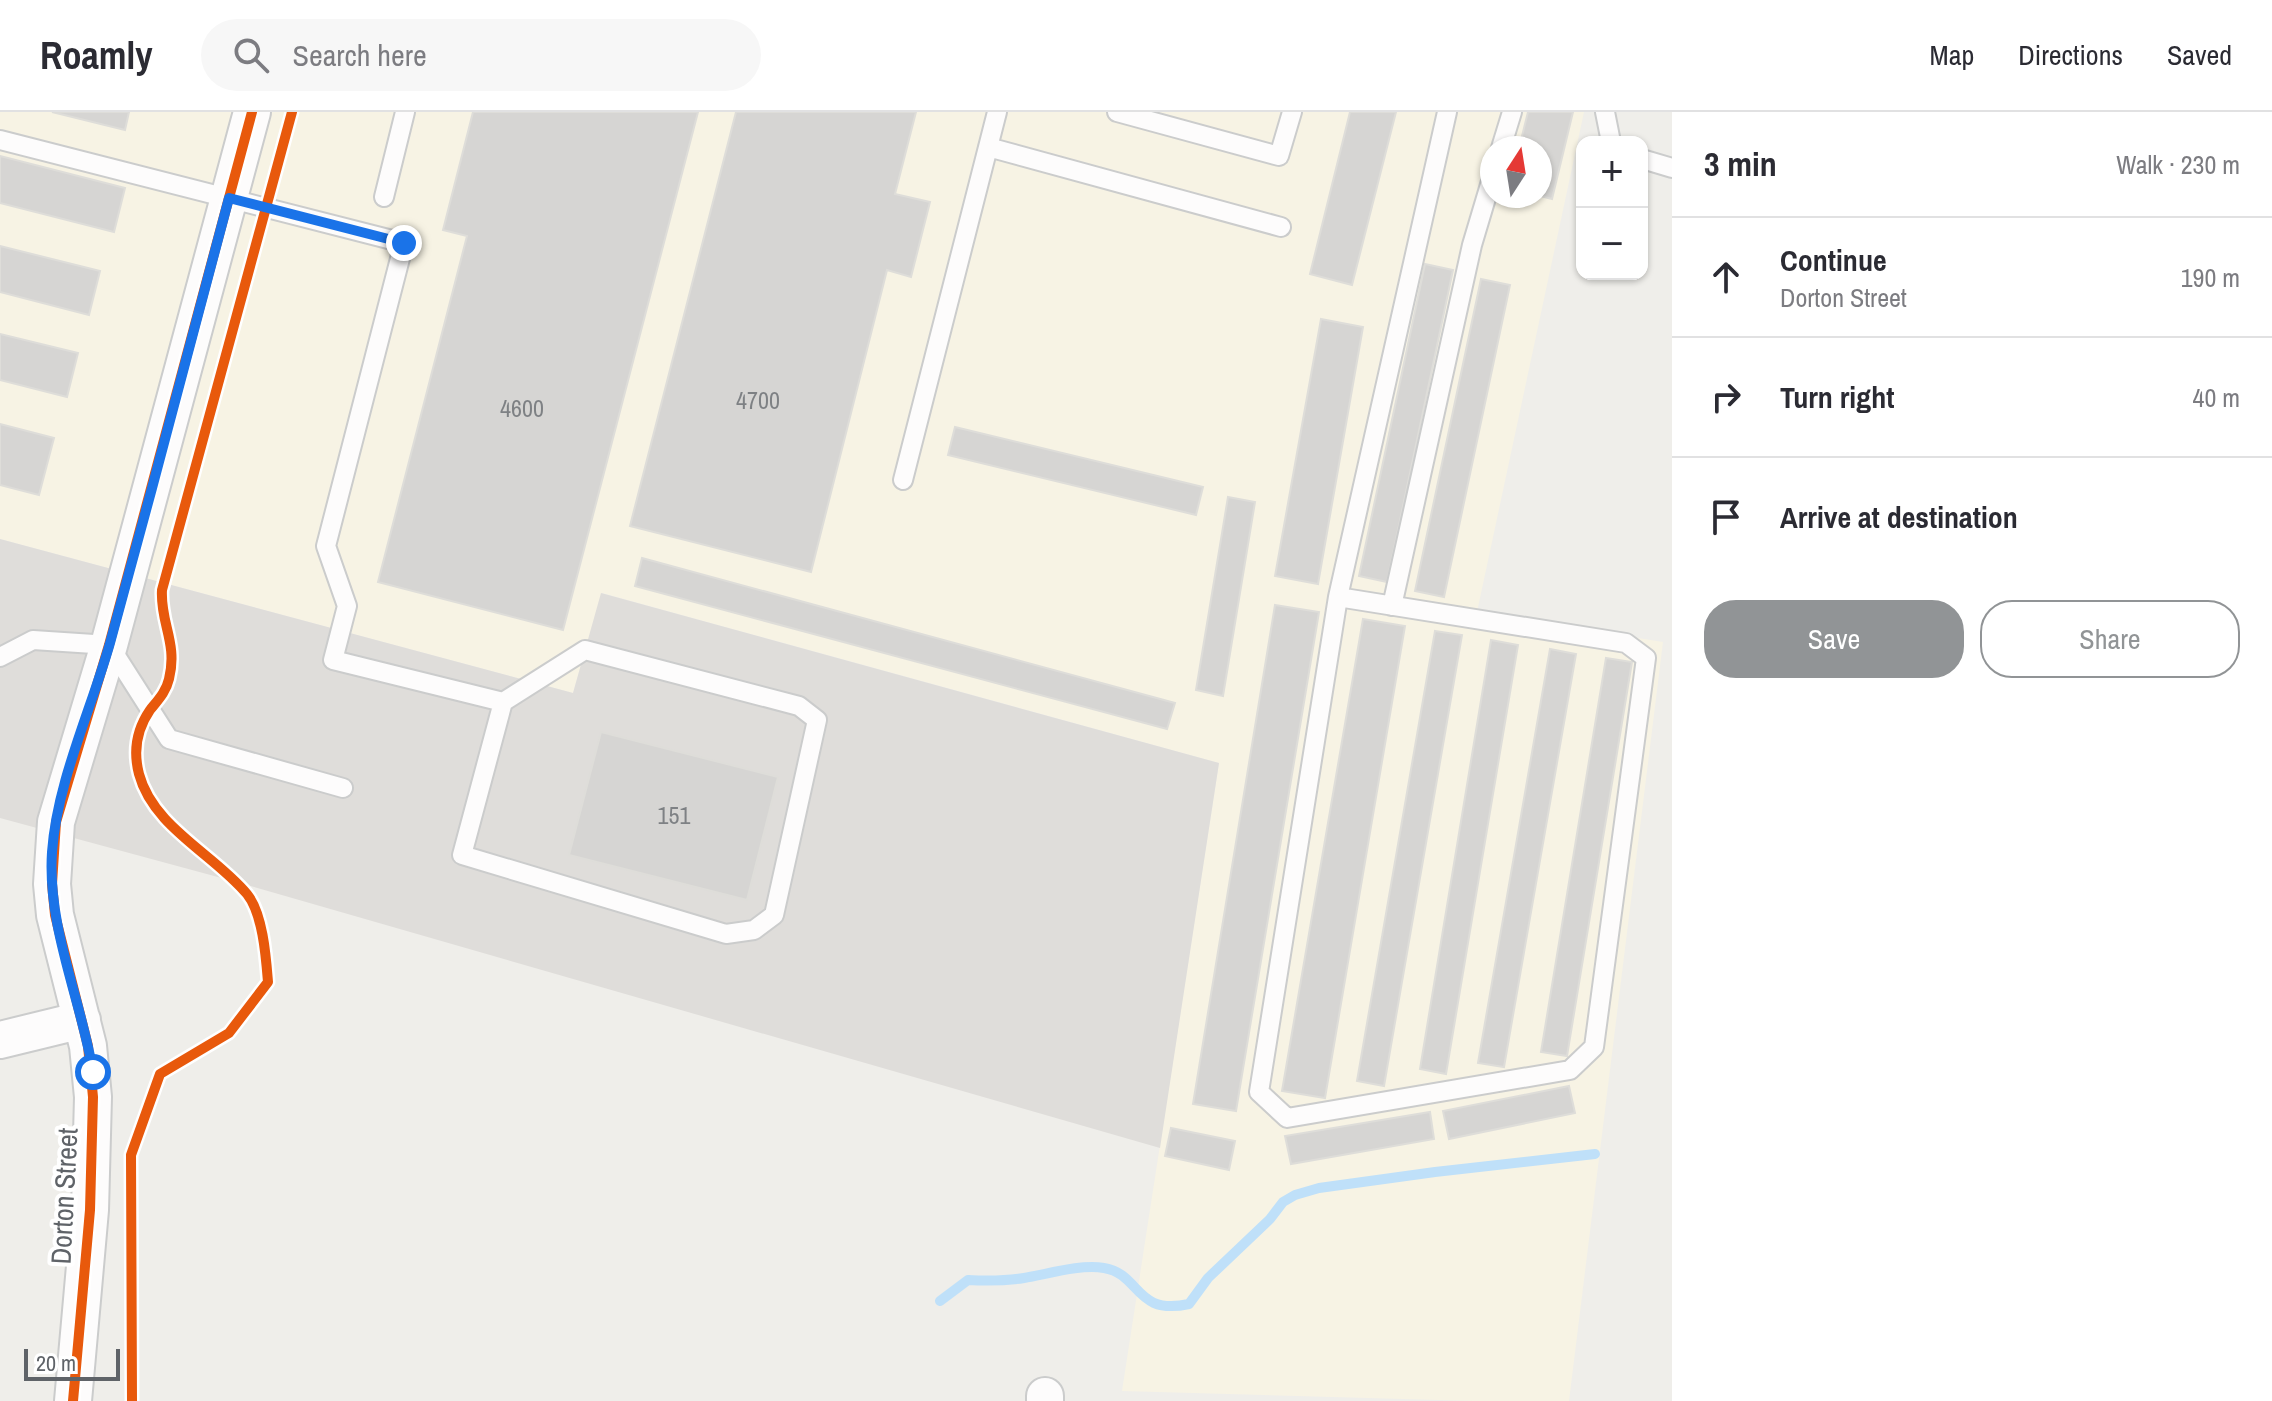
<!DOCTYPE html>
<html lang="en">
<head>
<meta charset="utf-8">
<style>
	:root { --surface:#fff; --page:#f7f7f7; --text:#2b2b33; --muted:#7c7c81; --line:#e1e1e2; --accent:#919496 }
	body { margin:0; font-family:"Archivo Narrow",sans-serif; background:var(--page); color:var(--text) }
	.controls { position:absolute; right:24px; top:24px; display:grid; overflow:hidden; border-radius:16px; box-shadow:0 2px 6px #0004 }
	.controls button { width:72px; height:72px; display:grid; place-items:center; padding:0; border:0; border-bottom:2px solid var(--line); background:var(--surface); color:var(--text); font:40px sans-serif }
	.compass { position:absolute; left:1480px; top:24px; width:72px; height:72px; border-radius:50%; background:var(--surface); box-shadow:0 2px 6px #0004; rotate:12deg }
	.scale { position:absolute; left:24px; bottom:20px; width:96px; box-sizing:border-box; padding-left:8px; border:4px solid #5f6368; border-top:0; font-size:22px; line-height:28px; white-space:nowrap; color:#5f6368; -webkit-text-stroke:6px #fff; paint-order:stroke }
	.stop { position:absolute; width:24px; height:24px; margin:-18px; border:6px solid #1a73e8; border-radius:50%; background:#fff }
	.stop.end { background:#1a73e8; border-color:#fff; box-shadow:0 2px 8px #0008 }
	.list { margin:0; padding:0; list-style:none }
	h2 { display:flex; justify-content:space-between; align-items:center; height:104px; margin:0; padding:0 32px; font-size:34px }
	h2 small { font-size:26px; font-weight:400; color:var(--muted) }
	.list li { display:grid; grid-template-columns:52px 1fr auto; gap:24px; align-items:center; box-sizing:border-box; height:120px; padding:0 32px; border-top:2px solid var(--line) }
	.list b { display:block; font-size:30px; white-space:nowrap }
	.list p { margin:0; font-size:26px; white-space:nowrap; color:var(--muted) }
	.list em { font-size:26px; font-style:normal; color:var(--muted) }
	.actions { display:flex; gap:16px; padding:24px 32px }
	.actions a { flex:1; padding:18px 0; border:2px solid var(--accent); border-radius:32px; text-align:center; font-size:28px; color:var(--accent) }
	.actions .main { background:var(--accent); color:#fff }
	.icon { flex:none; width:44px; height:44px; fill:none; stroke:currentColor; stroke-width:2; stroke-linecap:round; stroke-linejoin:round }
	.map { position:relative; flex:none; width:1672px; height:1289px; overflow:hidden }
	header { display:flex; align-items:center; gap:48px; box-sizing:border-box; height:112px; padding:0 40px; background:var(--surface); border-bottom:2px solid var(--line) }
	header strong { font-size:38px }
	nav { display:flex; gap:44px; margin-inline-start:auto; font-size:28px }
	.search { width:560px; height:72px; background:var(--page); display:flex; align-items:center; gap:20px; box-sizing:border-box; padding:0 28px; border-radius:44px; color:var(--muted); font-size:30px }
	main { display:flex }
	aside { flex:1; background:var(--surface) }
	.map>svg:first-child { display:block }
	.commercial { fill:#f7f3e4; fill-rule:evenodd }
	.industrial { fill:#dfddda }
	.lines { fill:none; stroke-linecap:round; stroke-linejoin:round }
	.stream { stroke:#bfe0f9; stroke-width:10 }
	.building { fill:#d6d5d3; stroke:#deddd9; stroke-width:2 }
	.service-casing { stroke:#cbcccc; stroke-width:22 }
	.minor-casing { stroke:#cbcccc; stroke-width:40 }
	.service { stroke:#fdfcfc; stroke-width:18 }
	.minor { stroke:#fdfcfc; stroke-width:36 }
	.cycleway-casing { stroke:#fff; stroke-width:15 }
	.cycleway { stroke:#e8590c; stroke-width:10 }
	.route { stroke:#1a73e8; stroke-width:10 }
	.labels { text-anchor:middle; stroke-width:8; stroke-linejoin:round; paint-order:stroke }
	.number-label { font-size:24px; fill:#7e8184 }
	.street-label { font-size:28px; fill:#5f6368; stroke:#fff }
</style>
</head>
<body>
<header>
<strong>Roamly</strong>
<div class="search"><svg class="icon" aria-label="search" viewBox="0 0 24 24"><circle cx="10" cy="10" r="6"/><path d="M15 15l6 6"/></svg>Search here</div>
<nav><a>Map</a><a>Directions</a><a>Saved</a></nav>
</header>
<main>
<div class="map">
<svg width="1672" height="1289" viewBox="0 0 1672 1289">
	<rect width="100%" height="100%" fill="#efeeea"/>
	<path class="commercial" d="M0 0H1584L1477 500 1663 530 1569 1289H1474L1122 1279 1219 651 602 481 573 581 0 427ZM1492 36H1540V84H1492Z"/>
	<path class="industrial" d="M0 427 573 581 601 481 1219 651 1160 1036 240 771 0 706Z"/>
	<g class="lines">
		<path class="stream" d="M940 1189 968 1168C987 1169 1005 1169 1024 1166 1048 1162 1080 1152 1104 1156 1141 1162 1134 1204 1189 1192L1208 1166 1270 1107 1283 1090 1295 1083 1319 1076 1435 1060 1595 1042"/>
	</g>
	<path class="building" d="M52 0H129L125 18Z
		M473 0H698L563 518 378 470 467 124 443 118Z
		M736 0H916L895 82 930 90 911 165 887 158 811 460 630 414Z
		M1350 0H1396L1352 173 1310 162Z
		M1528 0H1573L1552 87 1540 84V36H1519Z
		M0 44 125 76 114 120 0 91Z
		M0 134 100 159 89 203 0 180Z
		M1425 152 1453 158 1387 470 1359 464Z
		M1481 167 1510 173 1444 485 1415 479Z
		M1321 207 1363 215 1318 472 1275 464Z
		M0 222 78 241 67 285 0 268Z
		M0 312 54 326 39 383 0 373Z
		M955 315 1203 375 1196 403 948 343Z
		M1228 385 1255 390 1223 584 1196 578Z
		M642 446 1175 591 1167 617 635 474Z
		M1275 493 1319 500 1236 999 1193 992Z
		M1363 507 1405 514 1325 986 1282 979Z
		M1435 519 1462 523 1384 974 1357 969Z
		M1491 528 1518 533 1446 962 1420 957Z
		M1550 537 1576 542 1504 955 1478 951Z
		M1606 546 1632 550 1567 944 1541 940Z
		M601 620 778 665 747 788 569 743Z
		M1569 974 1575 1001 1449 1027 1443 999Z
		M1430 1000 1434 1027 1291 1052 1285 1024Z
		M1171 1016 1235 1029 1229 1058 1165 1044Z"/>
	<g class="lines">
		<g class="service-casing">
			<path id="service" d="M1117 0 1279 44 1292 0
				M1605 0 1611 30
				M0 28 404 131 326 434 347 494 333 548 503 590 585 538 799 594 817 608 774 803 754 818 726 822 462 743 503 590
				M988 35 1281 115
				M1501 36 1512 0
				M1642 47 1672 56
				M384 85 405 0
				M903 368 997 0
				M1338 485 1626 531 1646 546 1594 935 1570 958 1287 1006 1259 980 1338 485 1447 0
				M1392 494 1472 133 1492 66
				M0 545 33 528 109 533 169 627 343 676"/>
		</g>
		<g class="minor-casing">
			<path id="minor" d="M0 928 82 908
				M73 1289 90 1098 93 985 88 934 55 803 52 772 56 710 109 533 252 0
				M1045 1289V1284"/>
		</g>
		<use href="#service" class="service"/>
		<use href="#minor" class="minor"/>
		<g class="cycleway-casing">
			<path id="cycleway" d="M73 1289 90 1098 93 985 88 934 55 803 52 772 56 710 109 533 252 0
				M132 1289 131 1043 160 962 229 921 268 870C266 845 263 802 247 782 214 742 153 715 139 662 133 639 137 617 150 598 158 588 166 580 169 567 178 531 160 511 162 478L292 0"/>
		</g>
		<use href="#cycleway" class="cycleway"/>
	</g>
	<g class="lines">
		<path class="route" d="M93 960C81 887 47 815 52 740 57 670 91 598 110 531 151 383 189 235 229 86L404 131"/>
	</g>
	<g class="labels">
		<g class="number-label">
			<text x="758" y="297">4700</text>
			<text x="522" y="305">4600</text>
			<text x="674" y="712">151</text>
		</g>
		<g class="street-label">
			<text transform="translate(64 1084) rotate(-87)" y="10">Dorton Street</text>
		</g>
	</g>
</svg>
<div class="controls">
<button>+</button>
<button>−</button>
</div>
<svg class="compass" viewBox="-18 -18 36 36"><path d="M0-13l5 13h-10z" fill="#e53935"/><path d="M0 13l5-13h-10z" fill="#7c7c81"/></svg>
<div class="scale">20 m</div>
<div class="stop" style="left:93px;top:960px"></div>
<div class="stop end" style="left:404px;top:131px"></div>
</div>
<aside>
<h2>3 min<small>Walk · 230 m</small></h2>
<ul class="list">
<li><svg class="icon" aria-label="ahead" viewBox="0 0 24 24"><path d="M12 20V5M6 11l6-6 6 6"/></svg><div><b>Continue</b><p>Dorton Street</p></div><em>190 m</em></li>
<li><svg class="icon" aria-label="right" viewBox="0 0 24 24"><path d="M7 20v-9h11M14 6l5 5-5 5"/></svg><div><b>Turn right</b></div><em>40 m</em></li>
<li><svg class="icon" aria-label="arrive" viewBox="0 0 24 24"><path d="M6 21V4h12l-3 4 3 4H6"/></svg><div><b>Arrive at destination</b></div></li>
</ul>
<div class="actions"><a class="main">Save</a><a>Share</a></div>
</aside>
</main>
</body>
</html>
